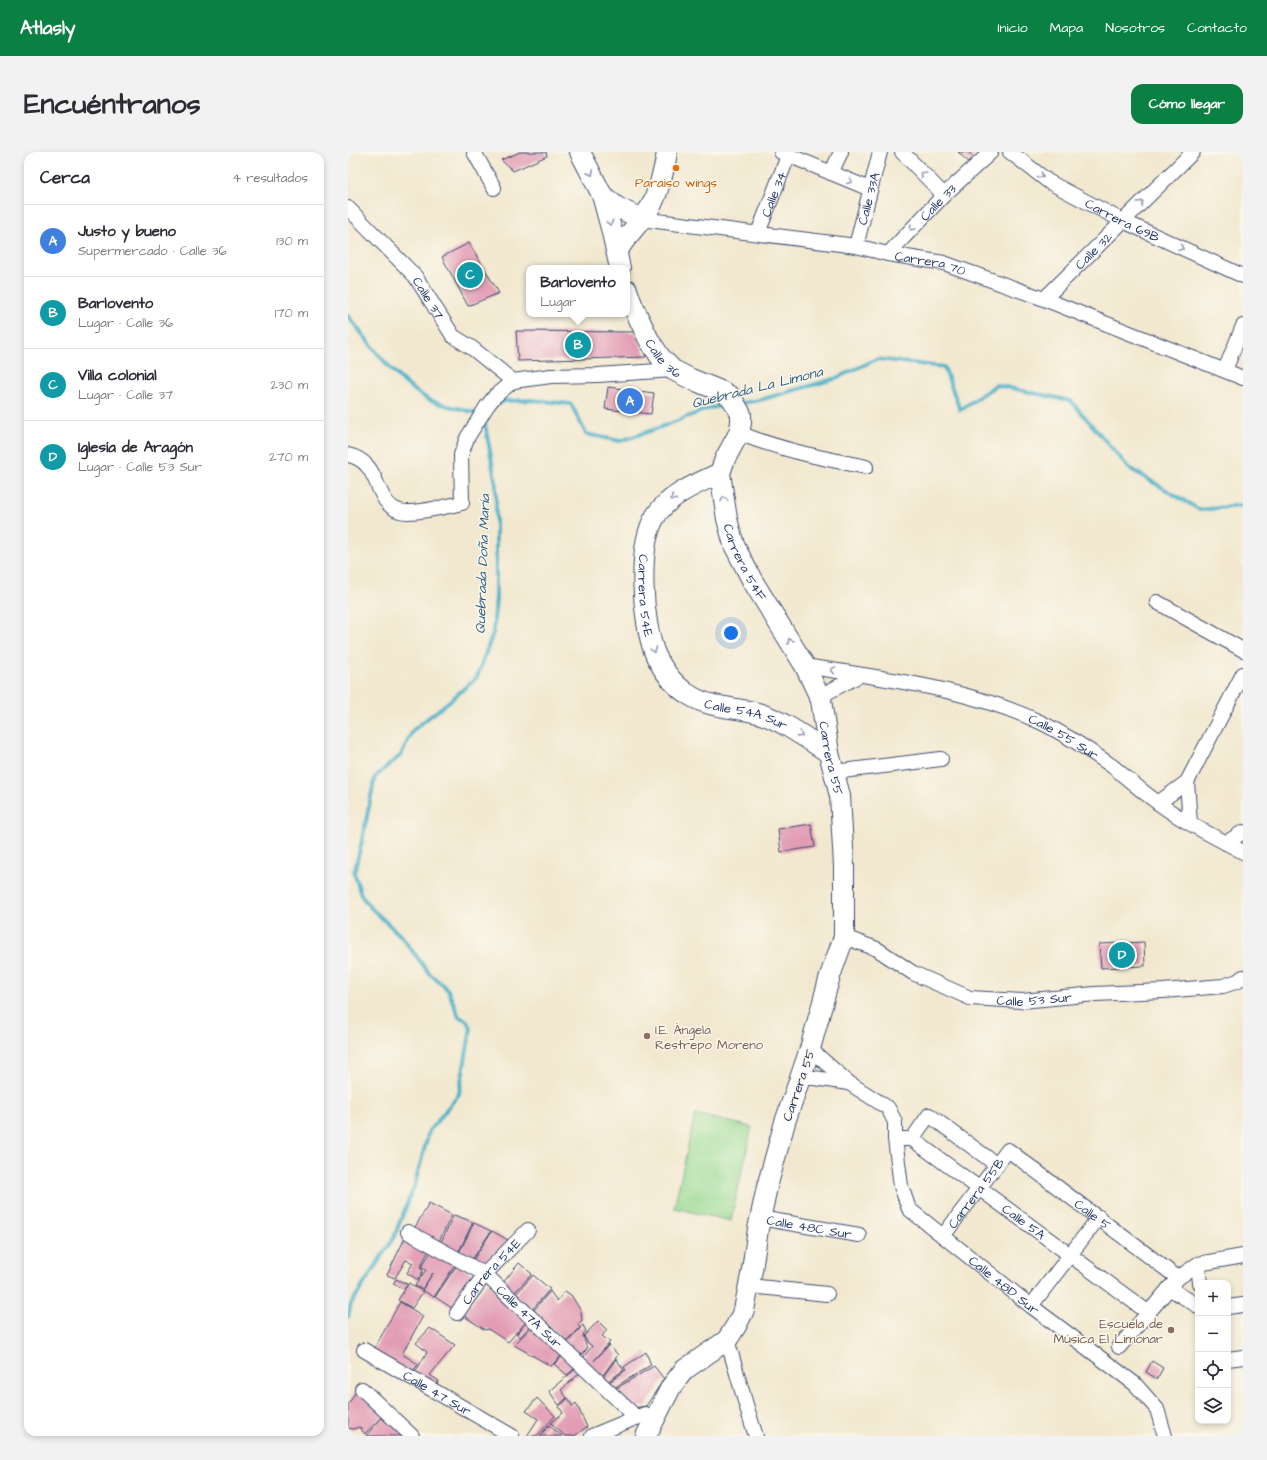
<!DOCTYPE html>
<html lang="es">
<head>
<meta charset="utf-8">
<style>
	:root { --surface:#fff; --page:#f2f2f3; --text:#2b2b33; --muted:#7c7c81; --line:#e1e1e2; --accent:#0b8043 }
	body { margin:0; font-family:"Architects Daughter",sans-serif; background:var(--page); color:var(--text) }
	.controls { position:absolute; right:12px; bottom:12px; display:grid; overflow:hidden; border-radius:8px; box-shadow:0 2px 6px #0003 }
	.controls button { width:36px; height:36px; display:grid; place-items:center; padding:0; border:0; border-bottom:1px solid var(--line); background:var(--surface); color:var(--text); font:20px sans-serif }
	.you { position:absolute; left:383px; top:481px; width:14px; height:14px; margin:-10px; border:3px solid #fff; border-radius:50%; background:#1a73e8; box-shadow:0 0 0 6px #1a73e833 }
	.badge { display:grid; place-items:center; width:26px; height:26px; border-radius:50%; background:var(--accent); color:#fff; font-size:13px; font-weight:700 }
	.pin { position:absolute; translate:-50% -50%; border:2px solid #fff; box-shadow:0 1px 4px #0006 }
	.popup { position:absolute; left:178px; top:113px; width:104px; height:52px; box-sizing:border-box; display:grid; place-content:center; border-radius:8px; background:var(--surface); filter:drop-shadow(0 1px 3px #0005); font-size:13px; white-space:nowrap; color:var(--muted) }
	.popup b { font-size:15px; color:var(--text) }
	.popup::after { content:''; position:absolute; left:50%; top:100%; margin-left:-8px; border:8px solid transparent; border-top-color:var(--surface) }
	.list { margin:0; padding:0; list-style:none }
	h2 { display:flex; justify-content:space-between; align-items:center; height:52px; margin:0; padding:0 16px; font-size:17px }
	h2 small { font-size:13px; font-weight:400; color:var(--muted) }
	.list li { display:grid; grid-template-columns:26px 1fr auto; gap:12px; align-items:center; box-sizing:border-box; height:72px; padding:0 16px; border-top:1px solid var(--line) }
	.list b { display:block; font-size:15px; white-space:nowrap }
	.list p { margin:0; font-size:13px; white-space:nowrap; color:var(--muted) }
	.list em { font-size:13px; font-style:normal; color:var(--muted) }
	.icon { flex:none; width:22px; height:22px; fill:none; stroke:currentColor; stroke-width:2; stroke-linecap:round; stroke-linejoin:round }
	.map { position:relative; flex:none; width:895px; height:1284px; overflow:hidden; border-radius:12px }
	header { display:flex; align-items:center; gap:24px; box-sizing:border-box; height:56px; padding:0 20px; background:var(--accent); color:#fff }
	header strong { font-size:19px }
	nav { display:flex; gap:22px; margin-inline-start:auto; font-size:14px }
	.intro { display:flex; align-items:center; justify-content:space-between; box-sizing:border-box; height:96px; padding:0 24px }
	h1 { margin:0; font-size:28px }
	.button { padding:10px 18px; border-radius:12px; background:var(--accent); color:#fff; font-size:14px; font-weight:700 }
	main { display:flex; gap:24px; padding:0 24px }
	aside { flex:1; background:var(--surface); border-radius:12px; box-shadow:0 2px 6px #0003 }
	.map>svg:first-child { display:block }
	.green { fill:#97d991; stroke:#598478 }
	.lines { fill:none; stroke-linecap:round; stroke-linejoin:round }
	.stream { stroke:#49b0c8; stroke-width:4 }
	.building { fill:#e29db5 }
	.street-casing { stroke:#3b4b6f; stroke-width:16 }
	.secondary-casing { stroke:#3b4b6f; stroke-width:22 }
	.street { stroke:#fff; stroke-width:14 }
	.secondary { stroke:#fff; stroke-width:20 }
	.oneway { stroke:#8d97ae }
	.food-dot { fill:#e8710a; stroke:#fbf7ec; stroke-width:1.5 }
	.education-dot { fill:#8d6e63; stroke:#fbf7ec; stroke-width:1.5 }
	.labels { text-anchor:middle; stroke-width:3; stroke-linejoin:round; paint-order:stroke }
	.food-label { font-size:13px; fill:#c56008; stroke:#fbf7ec }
	.street-label { font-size:13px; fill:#1b2f5e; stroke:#fbf7ec }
	.education-label { font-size:13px; fill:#785e54; stroke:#fbf7ec; text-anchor:start }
	.water-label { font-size:14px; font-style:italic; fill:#2b5c83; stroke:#fbf7ec }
</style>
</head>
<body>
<header>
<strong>Atlasly</strong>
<nav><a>Inicio</a><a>Mapa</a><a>Nosotros</a><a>Contacto</a></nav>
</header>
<div class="intro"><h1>Encuéntranos</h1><a class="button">Cómo llegar</a></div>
<main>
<aside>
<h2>Cerca<small>4 resultados</small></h2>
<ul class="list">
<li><span class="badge" style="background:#3f7fe0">A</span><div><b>Justo y bueno</b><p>Supermercado · Calle 36</p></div><em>130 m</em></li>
<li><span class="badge" style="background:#0f9aa8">B</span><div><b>Barlovento</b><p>Lugar · Calle 36</p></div><em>170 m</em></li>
<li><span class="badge" style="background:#0f9aa8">C</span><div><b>Villa colonial</b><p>Lugar · Calle 37</p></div><em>230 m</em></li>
<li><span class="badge" style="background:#0f9aa8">D</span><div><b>Iglesía de Aragón</b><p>Lugar · Calle 53 Sur</p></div><em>270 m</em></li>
</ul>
</aside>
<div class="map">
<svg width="895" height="1284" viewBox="0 0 895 1284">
	<rect width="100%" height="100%" fill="#fbf7ec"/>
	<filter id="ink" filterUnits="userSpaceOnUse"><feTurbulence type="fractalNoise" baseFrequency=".025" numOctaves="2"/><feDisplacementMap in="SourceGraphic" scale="8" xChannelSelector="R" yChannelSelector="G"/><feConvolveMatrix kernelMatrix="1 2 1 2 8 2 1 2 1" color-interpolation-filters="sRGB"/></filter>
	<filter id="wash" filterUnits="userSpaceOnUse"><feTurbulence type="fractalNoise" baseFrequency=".012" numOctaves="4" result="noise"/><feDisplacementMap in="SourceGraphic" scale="16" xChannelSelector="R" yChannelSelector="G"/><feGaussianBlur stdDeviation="0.9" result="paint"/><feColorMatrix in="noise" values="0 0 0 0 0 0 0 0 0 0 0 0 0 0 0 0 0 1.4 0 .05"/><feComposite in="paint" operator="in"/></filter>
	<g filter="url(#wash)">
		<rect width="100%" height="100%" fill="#f2e8cf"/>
		<path class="green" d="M347 962 404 975 383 1069 326 1056Z"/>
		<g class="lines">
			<path class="stream" d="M0 164C24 193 45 227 78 246 94 255 114 256 131 262
				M394 251 412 248 486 227 529 207 596 215 612 258 648 233 723 249 781 316 852 358 895 353
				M145 255 156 249 184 248 223 252 238 282 272 289 308 277 362 256 381 253
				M0 1165 3 1152 46 1085 67 1032 81 979 111 942 123 876 118 868 111 865 100 838 81 821 53 784 22 755 13 743 6 721 13 693 27 625 53 603 65 578 104 547 129 525 145 481 148 445V333L136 266"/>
		</g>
		<g id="blocks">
			<path class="building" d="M172 0H198L199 4 165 19 153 8Z
				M610 0H620L627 6 622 11Z
				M121 91 151 141 120 154 94 105Z
				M168 179 287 180 298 205 170 209Z
				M260 235 306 241 303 262 257 257Z
				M463 672 467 695 433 700 430 677Z
				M796 790 797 814 753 816 751 792Z
				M81 1051 104 1063 90 1091 66 1077Z
				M106 1063 125 1070 109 1103 92 1092Z
				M126 1071 143 1079 123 1109 110 1103Z
				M144 1079 160 1088 140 1119 124 1110Z
				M57 1086 81 1098 72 1116 75 1119 70 1128 59 1121 65 1111 58 1108 47 1126 39 1123Z
				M84 1098 107 1113 86 1145 74 1138 85 1121 74 1137 67 1134 78 1118 73 1116Z
				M171 1111 184 1122 165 1142 154 1132Z
				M109 1113 130 1125 107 1158 87 1145Z
				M185 1123 202 1137 184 1158 167 1143Z
				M48 1127 59 1132 56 1137 45 1132Z
				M140 1130 186 1170 172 1185 169 1182 178 1170 160 1190 140 1177 137 1178 115 1163 124 1150Z
				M61 1131 75 1140 64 1156 50 1148Z
				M202 1139 209 1149 217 1139 223 1143 233 1159 234 1168 230 1173 232 1176 218 1190 186 1158Z
				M52 1150 75 1164 54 1202 70 1212 63 1223 25 1199Z
				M250 1169 259 1178 254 1184 262 1190 246 1209 261 1193 270 1203 254 1224 235 1206 244 1194 239 1190 236 1184Z
				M188 1170 218 1199 203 1214 166 1193Z
				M235 1173 238 1179 235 1183 239 1197 233 1203 219 1191Z
				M82 1176 107 1193 82 1223 91 1229 85 1237 65 1224 79 1200 68 1191Z
				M219 1200 232 1212 219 1223 206 1212Z
				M298 1200 303 1213 266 1236 260 1231 278 1218 276 1215Z
				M268 1207 276 1218 259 1230 255 1225Z
				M804 1209 815 1216 809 1227 798 1220Z
				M306 1214 316 1227 298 1254 285 1256 267 1237Z
				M230 1215 234 1219 213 1238 219 1246 211 1253 201 1239Z
				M8 1239 37 1261 17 1282 11 1275 5 1277 0 1276V1253Z
				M189 1246 207 1264 189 1284H179L190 1267 178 1259Z
				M220 1246 224 1254 228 1251 239 1275 226 1284H217L203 1271 215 1261 211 1255Z
				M37 1262 62 1284H18Z
				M201 1273 214 1284H192Z"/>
		</g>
	</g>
	<g filter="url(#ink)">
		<use href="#blocks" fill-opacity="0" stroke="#3b4b6f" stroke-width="1"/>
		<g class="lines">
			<g class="street-casing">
				<g id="street">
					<path d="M126 0 146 36"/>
					<path d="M433 0 522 37"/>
					<path d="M554 0 596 43"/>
					<path id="s1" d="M662 0 701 30 775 69 895 124"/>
					<path d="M483 21 493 0"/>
					<path id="s2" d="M0 56 67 124 105 184 124 196 165 229"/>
					<path id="s3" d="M293 67 508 94 540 102 596 111 696 147 895 226"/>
					<path id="s4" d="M410 81 440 4"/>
					<path id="s5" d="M508 94 532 0"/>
					<path id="s6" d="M540 102 596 43 643 0"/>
					<path id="s7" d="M696 147 845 0"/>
					<path d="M877 218 895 174"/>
					<path d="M391 281C432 298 475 306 518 315"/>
					<path d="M0 303C35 310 24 351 52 359 64 363 100 354 114 351L113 303 119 286 139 254 147 244 165 229 203 224 250 223 325 218"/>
					<path d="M809 450 895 498"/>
					<path id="s8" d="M457 514C534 526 622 537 692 570 717 582 741 598 764 614 779 626 793 639 809 650 835 670 866 684 895 700"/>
					<path d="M473 548 480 540 512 523"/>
					<path d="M486 620 593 607"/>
					<path d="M839 630 842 671"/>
					<path d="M810 651 839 630 895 522"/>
					<path d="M878 691 895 680"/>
					<path id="s9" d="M496 785 529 797 565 821 622 846 674 849 747 842 815 839 875 834 890 829 895 825"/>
					<path id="s10" d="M462 897 501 931 540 956 547 970V987L553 1034 561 1057 683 1154 787 1232 809 1257 817 1284"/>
					<path d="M453 926H466L501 931"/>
					<path id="s11" d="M547 987H564L801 1161"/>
					<path d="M564 987 581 963 649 1013"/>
					<path id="s12" d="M412 1066 511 1083"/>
					<path id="s13" d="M60 1080 137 1122 289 1266"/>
					<path id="s14" d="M595 1084 660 998 830 1126"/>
					<path d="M850 1112 852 1131"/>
					<path d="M401 1134 479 1142"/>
					<path d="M821 1136 850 1154"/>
					<path d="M683 1154 751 1065"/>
					<path d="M880 1155 895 1153"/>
					<path id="s15" d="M109 1161 137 1122 180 1078"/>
					<path d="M379 1188C389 1220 397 1252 408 1284"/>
					<path d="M771 1195 830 1126 850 1112 895 1104"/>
					<path id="s16" d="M16 1198 164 1284"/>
					<path d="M880 1207 895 1205"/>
					<path d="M14 1237 64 1284"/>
					<path d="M244 1284 297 1262"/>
				</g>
			</g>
			<g class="secondary-casing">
				<g id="secondary">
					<path d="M232 0 254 43 263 76 272 116"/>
					<path d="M254 43 269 55 293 67"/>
					<path d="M269 100C278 83 293 71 303 54 310 41 317 15 319 0"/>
					<path id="s17" d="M279 138 284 152 301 188 313 206 325 218 343 227 375 240 383 245 393 262V271L391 281 377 307 372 321 379 367 386 393 404 428 457 514 473 548 481 601 492 644 496 714V785L482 824 462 897 437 970 419 1035 410 1077 404 1118 396 1158 388 1174 379 1188 336 1218 323 1235 298 1284"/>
					<path id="s18" d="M372 321C350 331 320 343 307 365 289 395 294 472 308 504 316 520 327 535 343 544 364 557 390 555 413 562 435 569 461 588 481 601"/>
				</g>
			</g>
			<use href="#street" class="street"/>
			<use href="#secondary" class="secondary"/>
		</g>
		<defs><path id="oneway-chevron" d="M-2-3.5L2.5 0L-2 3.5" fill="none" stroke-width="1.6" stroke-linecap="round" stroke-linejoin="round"/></defs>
		<g class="oneway">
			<use href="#oneway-chevron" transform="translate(243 21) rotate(63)"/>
			<use href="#oneway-chevron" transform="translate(575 22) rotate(-134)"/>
			<use href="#oneway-chevron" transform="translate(693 24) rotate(36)"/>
			<use href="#oneway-chevron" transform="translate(502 29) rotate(22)"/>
			<use href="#oneway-chevron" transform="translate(793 51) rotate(-45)"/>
			<use href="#oneway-chevron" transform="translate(262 71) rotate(75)"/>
			<use href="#oneway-chevron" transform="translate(564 76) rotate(134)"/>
			<use href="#oneway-chevron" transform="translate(833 96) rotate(25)"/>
			<use href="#oneway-chevron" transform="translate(325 346) rotate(141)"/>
			<use href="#oneway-chevron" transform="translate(376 347) rotate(-99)"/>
			<use href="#oneway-chevron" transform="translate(442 489) rotate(-121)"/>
			<use href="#oneway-chevron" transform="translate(306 498) rotate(69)"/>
			<use href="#oneway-chevron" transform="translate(485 518) rotate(-171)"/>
			<use href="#oneway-chevron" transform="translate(452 583) rotate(32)"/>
		</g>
	</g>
	<circle class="food-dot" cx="328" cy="16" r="4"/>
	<g class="education-dot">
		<circle cx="299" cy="884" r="4"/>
		<circle cx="823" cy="1178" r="4"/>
	</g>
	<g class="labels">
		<g class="food-label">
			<text x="328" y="35">Paraiso wings</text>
		</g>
		<g class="street-label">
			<text dy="5" stroke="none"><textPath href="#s4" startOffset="42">Calle 34</textPath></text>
			<text dy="5" stroke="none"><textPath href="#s5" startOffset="49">Calle 33A</textPath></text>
			<text dy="5" stroke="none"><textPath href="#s6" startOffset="72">Calle 33</textPath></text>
			<text dy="5" stroke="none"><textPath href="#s1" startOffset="132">Carrera 69B</textPath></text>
			<text dy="5" stroke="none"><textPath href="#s7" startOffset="69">Calle 32</textPath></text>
			<text dy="5" stroke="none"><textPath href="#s3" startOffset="293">Carrera 70</textPath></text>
			<text dy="5" stroke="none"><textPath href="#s2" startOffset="121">Calle 37</textPath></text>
			<text dy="5" stroke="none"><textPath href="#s17" startOffset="78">Calle 36</textPath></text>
			<text dy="5" stroke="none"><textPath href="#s17" startOffset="334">Carrera 54F</textPath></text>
			<text dy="5" stroke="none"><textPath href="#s18" startOffset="160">Carrera 54E</textPath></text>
			<text dy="5" stroke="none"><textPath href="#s18" startOffset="334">Calle 54A Sur</textPath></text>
			<text dy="5" stroke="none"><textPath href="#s8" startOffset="270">Calle 55 Sur</textPath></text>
			<text dy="5" stroke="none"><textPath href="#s17" startOffset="551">Carrera 55</textPath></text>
			<text dy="5" stroke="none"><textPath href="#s9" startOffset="205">Calle 53 Sur</textPath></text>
			<text transform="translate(450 933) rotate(-71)" y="5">Carrera 55</text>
			<text dy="5" stroke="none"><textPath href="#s14" startOffset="54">Carrera 55B</textPath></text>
			<text dy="5" stroke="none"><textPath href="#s14" startOffset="214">Calle 5</textPath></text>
			<text dy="5" stroke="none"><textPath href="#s11" startOffset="156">Calle 5A</textPath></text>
			<text dy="5" stroke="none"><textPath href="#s12" startOffset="50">Calle 48C Sur</textPath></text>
			<text dy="5" stroke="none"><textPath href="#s15" startOffset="54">Carrera 54E</textPath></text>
			<text dy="5" stroke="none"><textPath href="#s10" startOffset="324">Calle 48D Sur</textPath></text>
			<text dy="5" stroke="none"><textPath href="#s13" startOffset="149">Calle 47A Sur</textPath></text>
			<text dy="5" stroke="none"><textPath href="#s16" startOffset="85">Calle 47 Sur</textPath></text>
		</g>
		<g class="education-label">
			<text x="307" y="882">I.E. Ángela<tspan x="307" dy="15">Restrepo Moreno</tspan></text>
			<text x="815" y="1176" text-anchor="end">Escuela de<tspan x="815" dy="15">Música El Limonar</tspan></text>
		</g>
		<g class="water-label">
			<text transform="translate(409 235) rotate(-14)" y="5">Quebrada La Limona</text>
			<text transform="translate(134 412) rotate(-88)" y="5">Quebrada Doña María</text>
		</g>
	</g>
</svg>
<div class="controls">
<button>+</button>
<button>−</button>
<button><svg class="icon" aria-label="locate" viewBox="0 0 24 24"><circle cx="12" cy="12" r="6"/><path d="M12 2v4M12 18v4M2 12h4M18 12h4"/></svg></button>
<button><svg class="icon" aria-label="layers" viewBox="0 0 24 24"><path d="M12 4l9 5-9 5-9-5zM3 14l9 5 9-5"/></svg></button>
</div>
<div class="you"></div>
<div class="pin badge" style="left:282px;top:249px;background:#3f7fe0">A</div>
<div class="pin badge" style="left:230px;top:193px;background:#0f9aa8">B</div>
<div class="popup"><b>Barlovento</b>Lugar</div>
<div class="pin badge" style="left:122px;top:123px;background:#0f9aa8">C</div>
<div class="pin badge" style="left:774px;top:803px;background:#0f9aa8">D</div>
</div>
</main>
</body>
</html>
